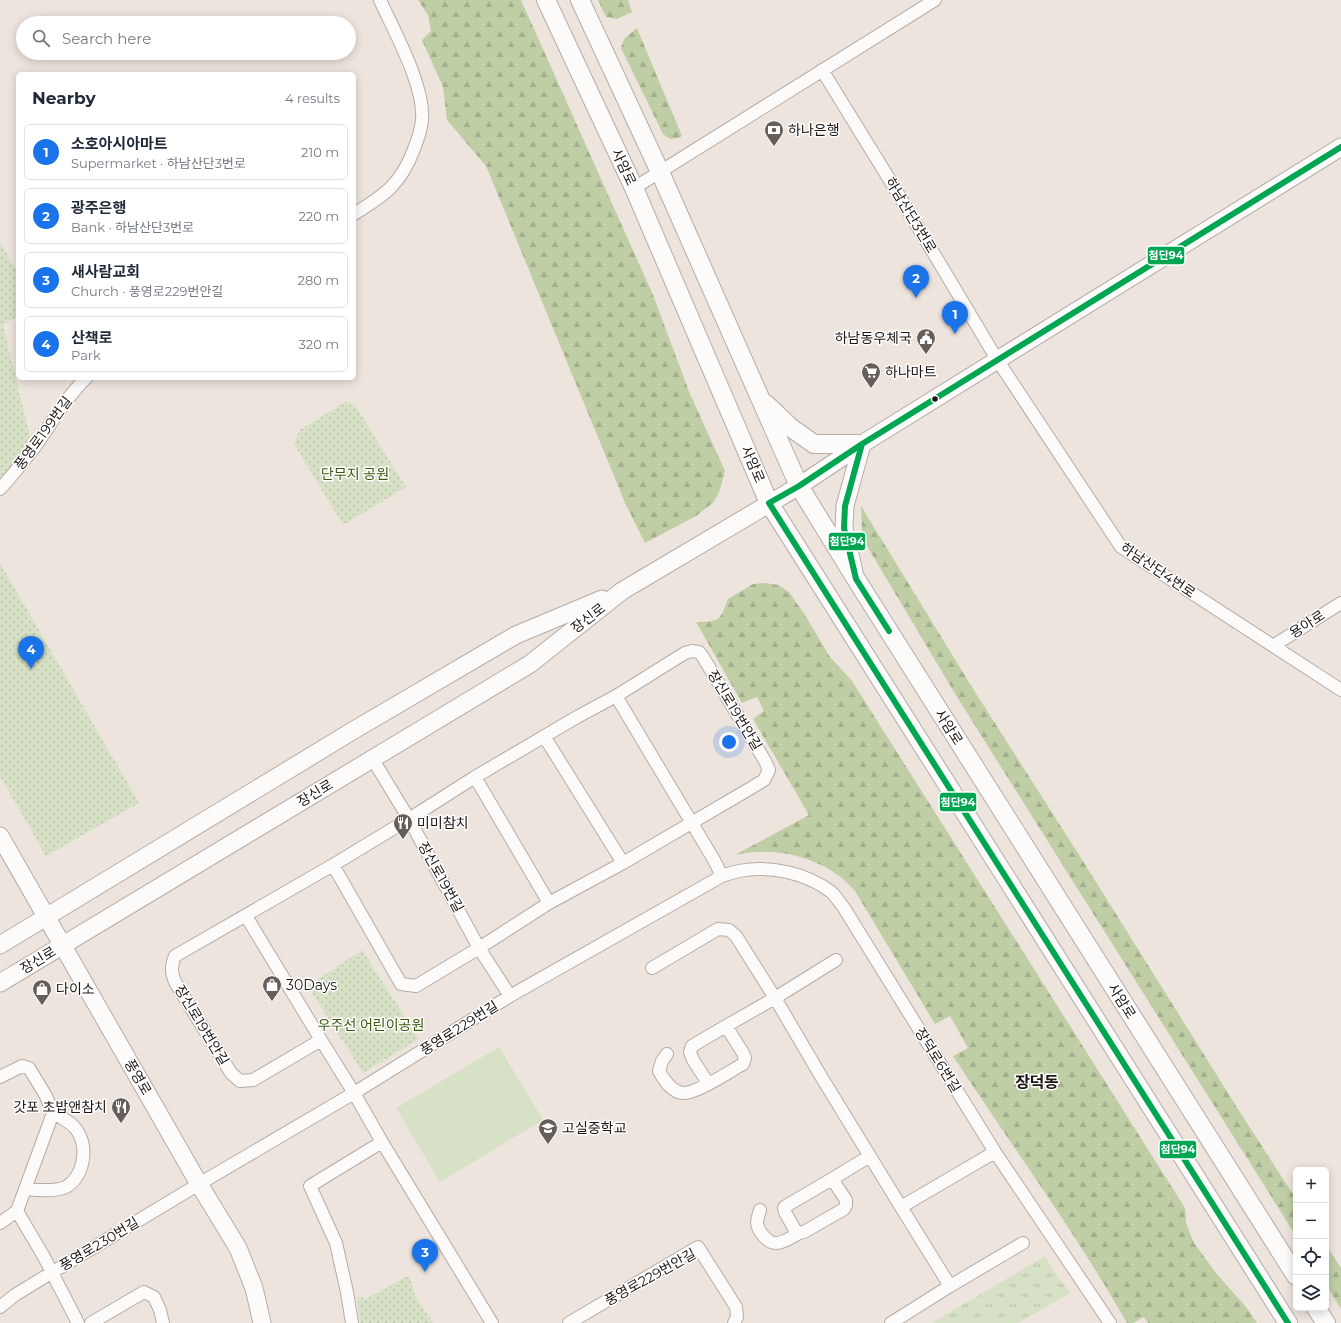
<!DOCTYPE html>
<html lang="en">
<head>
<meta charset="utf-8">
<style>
	:root { --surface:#fff; --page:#f2f2f3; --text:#1f2937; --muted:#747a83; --line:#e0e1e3; --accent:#1a73e8 }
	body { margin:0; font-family:Montserrat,"Noto Sans KR",sans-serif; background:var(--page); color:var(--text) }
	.controls { position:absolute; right:12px; bottom:12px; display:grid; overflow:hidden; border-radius:6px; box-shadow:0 2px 10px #0003 }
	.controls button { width:36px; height:36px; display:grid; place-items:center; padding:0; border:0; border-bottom:1px solid var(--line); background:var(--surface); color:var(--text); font:20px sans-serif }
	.you { position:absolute; left:729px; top:742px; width:14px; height:14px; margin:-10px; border:3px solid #fff; border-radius:50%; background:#1a73e8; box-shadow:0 0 0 6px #1a73e833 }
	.badge { display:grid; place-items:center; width:26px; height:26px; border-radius:50%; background:var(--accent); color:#fff; font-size:13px; font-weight:700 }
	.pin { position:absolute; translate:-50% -33px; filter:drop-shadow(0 1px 2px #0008) }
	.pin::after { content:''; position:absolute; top:21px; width:14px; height:12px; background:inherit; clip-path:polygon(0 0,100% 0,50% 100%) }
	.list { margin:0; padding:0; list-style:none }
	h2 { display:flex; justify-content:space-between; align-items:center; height:52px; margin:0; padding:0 16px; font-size:17px }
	h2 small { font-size:13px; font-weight:400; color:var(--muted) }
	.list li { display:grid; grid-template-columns:26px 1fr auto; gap:12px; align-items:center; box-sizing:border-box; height:56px; margin:0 8px 8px; padding:0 8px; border:1px solid var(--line); border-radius:6px }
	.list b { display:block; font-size:15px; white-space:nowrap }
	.list p { margin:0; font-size:13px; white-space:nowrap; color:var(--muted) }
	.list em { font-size:13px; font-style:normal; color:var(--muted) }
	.icon { flex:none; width:22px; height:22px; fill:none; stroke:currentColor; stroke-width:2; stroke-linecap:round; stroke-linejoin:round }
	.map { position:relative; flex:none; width:1341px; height:1323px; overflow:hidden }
	.search { position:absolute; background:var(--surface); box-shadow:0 2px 10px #0003; left:16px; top:16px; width:340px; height:44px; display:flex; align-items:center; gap:10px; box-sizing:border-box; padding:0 14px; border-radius:22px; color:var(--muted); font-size:15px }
	.panel { position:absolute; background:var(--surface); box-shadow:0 2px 10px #0003; left:16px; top:72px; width:340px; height:308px; border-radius:6px }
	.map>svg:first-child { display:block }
	.grass { fill:url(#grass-tufts) }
	.forest { fill:url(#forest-firs) }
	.park { fill:url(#park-dots) }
	.garden { fill:#d7e1c5 }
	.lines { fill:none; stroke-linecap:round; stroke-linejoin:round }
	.street-casing { stroke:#b4aca7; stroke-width:14 }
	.secondary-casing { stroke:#b4aca7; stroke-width:19 }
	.primary-casing { stroke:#b4aca7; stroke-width:20 }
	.street { stroke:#fcfbfa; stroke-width:12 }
	.secondary { stroke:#fcfbfa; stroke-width:17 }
	.primary { stroke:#fcfbfa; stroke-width:18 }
	.bus-1-casing { stroke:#fff; stroke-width:9 }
	.bus-1 { stroke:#00a651; stroke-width:6 }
	.bus-dot { fill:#1d1613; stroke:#fff; stroke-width:1.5 }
	.labels { text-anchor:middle; stroke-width:3; stroke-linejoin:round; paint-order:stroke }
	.poi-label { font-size:14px; fill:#1d1613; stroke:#fff; text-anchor:start }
	.street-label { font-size:14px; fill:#1d1613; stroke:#fff }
	.park-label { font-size:14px; fill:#395910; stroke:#fff }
	.quarter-label { font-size:16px; font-weight:bold; fill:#1d1613; stroke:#fff }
	.line-badge { stroke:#fff; stroke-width:1.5 }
	.badge-label { font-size:11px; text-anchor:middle; font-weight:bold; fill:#fff }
</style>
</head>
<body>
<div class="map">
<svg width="1341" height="1323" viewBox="0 0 1341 1323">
	<defs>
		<pattern id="grass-tufts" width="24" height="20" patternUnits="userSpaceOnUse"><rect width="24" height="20" fill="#d7e1c5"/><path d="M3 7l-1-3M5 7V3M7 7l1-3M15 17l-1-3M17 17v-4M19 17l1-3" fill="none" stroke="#b8c0a8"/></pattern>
		<pattern id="forest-firs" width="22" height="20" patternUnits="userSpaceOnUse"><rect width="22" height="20" fill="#bfcea5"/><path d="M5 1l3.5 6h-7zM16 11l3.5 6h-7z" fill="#a4b08d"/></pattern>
		<pattern id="park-dots" width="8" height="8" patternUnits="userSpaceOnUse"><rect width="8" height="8" fill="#d7e1c5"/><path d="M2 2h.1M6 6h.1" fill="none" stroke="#b8c0a8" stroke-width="1.8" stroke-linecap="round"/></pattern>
	</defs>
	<rect width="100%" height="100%" fill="#eee4de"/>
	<path class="grass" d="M1045 1256 1055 1273 1070 1293 1018 1323H932Z"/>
	<path class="forest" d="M418 0H521L653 295 690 394 725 471 720 490 714 502 696 516 645 543 626 505 486 166 447 120 443 87 422 40 431 31 428 15Z
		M598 0H628L632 12 617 19 606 17Z
		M637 28 682 136 679 138 670 139 663 134 621 48 624 39Z
		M861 506 970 684 1081 858 1243 1117 1296 1199V1236L957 697 864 541 862 533Z
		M765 583 779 585 789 592 805 615 830 657 852 681 1185 1208 1186 1223 1194 1243 1216 1273 1246 1307 1257 1323H1148L1144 1317 1133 1323H1127C1074 1230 1011 1145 953 1056L968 1048 950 1016 935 1024 855 891C827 858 777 845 735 855L809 815 753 719 764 711 757 697 742 703 696 622C719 622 720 621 728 599L753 584Z
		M1326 1245 1341 1268V1309L1326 1285Z"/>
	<path class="park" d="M0 242 18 273V316L3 325 30 437 0 484Z
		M345 402 351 403 355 405 406 487 343 525 294 444 300 430Z
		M0 563 139 803 46 856 0 776Z
		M362 950 419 1039 363 1073 308 986Z
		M408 1276C412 1281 412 1287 414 1293 419 1304 427 1313 433 1323H360L357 1296 366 1299Z"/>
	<path class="garden" d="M499 1047 543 1120 440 1182 396 1108Z"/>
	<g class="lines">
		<g class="street-casing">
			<path id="street" d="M822 70 891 182 998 361 1121 547 1341 690
				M634 188 935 0
				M354 214C385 195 401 184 414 149 418 139 421 130 422 120 425 86 394 31 380 0
				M0 489C12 476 23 462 34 448 51 424 65 399 86 378
				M1273 646 1341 603
				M616 696 714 860 722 876
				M544 736 623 863
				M372 758 409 819 479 948 510 996
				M475 777 549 903
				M246 916 321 1040 354 1093 382 1142 492 1323
				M652 968 718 929 729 930 736 936 775 998 836 960
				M321 1040 253 1080 240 1081 231 1073 175 982C171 972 171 966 175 956L333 865 409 819 475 777 577 717 616 696 685 653 692 651 699 652 703 657 765 761 769 770 764 780 751 788 623 863 549 903 479 948 416 986 401 984 333 865
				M667 1054 662 1061 659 1071C664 1080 672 1093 684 1093 698 1093 730 1071 743 1064L745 1058 743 1053 726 1026 775 998 822 1078 901 1207
				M0 1077 22 1066 29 1068 46 1096 53 1113 17 1211 44 1257 78 1323
				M708 1083 693 1060 690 1052 692 1046 726 1026
				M995 1152 901 1207 950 1286 1023 1243
				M832 1179 786 1206 784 1208 785 1212 795 1230 799 1233 804 1232 844 1209 846 1205V1200L832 1179 870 1156
				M26 1189C37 1190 55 1192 66 1187 84 1176 88 1149 78 1132 73 1123 62 1118 53 1113
				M760 1210C759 1214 757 1218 757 1223 758 1231 767 1243 776 1243 784 1243 792 1237 799 1233
				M0 1223 17 1211
				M0 1307 15 1295 51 1273 199 1184 354 1093 510 996 722 876C728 874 734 872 739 871 770 865 805 873 830 891 835 895 840 903 844 908L995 1152 1110 1323
				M91 1323 144 1292 154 1297 160 1310 163 1323
				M352 1323 347 1292 336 1243 310 1186 382 1142
				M569 1323 698 1247 736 1307 737 1317 734 1323
				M891 1323 950 1286"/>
		</g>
		<g class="secondary-casing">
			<path id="secondary" d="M854 572 844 528 845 506 862 444
				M0 836 199 1184 238 1248 254 1288 262 1323
				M0 945 354 730 516 635 602 599
				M0 983 530 664 622 591 799 486 862 444 1341 147"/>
		</g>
		<g class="primary-casing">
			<path id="primary" d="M546 0 634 188 769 503 1288 1323
				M580 0 660 172 799 486 856 579 1296 1276
				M766 404 790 427 814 444H862
				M1316 1308 1326 1323"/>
		</g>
		<use href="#street" class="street"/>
		<use href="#secondary" class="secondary"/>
		<use href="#primary" class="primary"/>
		<g class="bus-1-casing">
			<path id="bus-1" d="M862 444 845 506 844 528 856 579 889 631
				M1288 1323 769 503 799 486 862 444 1341 147"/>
		</g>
		<use href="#bus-1" class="bus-1"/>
	</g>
	<defs>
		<g id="bank-pin" transform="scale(1)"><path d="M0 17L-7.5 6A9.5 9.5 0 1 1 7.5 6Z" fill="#665e5a" stroke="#fff"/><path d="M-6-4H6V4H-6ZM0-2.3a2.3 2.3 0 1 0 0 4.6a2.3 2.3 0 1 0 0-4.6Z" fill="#fff"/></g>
		<g id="civic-pin" transform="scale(1)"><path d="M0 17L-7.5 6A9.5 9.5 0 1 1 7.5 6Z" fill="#665e5a" stroke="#fff"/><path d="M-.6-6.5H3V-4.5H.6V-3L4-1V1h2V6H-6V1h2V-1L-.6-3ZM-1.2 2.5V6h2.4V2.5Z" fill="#fff"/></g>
		<g id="supermarket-pin" transform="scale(1)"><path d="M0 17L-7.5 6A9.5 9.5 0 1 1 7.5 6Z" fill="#665e5a" stroke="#fff"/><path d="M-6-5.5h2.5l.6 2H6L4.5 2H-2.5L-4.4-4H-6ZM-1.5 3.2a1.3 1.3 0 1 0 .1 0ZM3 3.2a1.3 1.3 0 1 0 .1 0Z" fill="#fff"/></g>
		<g id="restaurant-pin" transform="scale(1)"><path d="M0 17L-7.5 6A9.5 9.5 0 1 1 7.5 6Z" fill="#665e5a" stroke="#fff"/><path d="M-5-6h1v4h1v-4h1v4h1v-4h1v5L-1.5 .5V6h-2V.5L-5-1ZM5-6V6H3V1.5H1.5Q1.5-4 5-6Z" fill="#fff"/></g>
		<g id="shop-pin" transform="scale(1)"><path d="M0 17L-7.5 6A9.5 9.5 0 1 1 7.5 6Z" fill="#665e5a" stroke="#fff"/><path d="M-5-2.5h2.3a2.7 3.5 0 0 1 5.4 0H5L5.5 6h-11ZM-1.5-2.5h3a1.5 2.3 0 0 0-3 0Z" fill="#fff"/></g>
		<g id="school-pin" transform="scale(1)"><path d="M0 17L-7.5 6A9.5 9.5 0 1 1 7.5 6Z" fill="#665e5a" stroke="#fff"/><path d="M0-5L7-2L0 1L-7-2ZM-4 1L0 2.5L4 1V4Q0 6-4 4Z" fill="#fff"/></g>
	</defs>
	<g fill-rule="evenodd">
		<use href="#bank-pin" x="774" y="130"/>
		<use href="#civic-pin" x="926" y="338"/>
		<use href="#supermarket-pin" x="871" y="372"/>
		<use href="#restaurant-pin" x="403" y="823"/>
		<use href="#shop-pin" x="272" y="985"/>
		<use href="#shop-pin" x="42" y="989"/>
		<use href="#restaurant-pin" x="121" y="1107"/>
		<use href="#school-pin" x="548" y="1128"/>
	</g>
	<circle class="bus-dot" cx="935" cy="399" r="3.5"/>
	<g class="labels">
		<g class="poi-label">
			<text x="788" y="135">하나은행</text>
			<text x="912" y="343" text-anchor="end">하남동우체국</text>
			<text x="885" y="377">하나마트</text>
			<text x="417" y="828">미미참치</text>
			<text x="286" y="990">30Days</text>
			<text x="56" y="994">다이소</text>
			<text x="107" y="1112" text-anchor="end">갓포 초밥앤참치</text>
			<text x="562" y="1133">고실중학교</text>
		</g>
		<g class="street-label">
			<text transform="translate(624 167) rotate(65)" y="5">사암로</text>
			<text transform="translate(911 215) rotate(59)" y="5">하남산단3번로</text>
			<text transform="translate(43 433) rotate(-54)" y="5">풍영로199번길</text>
			<text transform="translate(753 464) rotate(67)" y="5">사암로</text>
			<text transform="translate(1158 570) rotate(34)" y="5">하남산단4번로</text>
			<text transform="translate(588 618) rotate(-38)" y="5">장신로</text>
			<text transform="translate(1307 624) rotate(-33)" y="5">용아로</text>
			<text transform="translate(735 710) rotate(59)" y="5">장신로19번안길</text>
			<text transform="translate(949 727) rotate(58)" y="5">사암로</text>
			<text transform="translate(315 793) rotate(-31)" y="5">장신로</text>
			<text transform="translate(441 877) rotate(61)" y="5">장신로19번길</text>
			<text transform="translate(38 960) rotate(-31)" y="5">장신로</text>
			<text transform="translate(1122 1001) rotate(58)" y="5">사암로</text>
			<text transform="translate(202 1025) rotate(59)" y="5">장신로19번안길</text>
			<text transform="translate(459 1028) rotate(-32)" y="5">풍영로229번길</text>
			<text transform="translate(938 1060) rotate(58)" y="5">장덕로6번길</text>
			<text transform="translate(138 1077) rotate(60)" y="5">풍영로</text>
			<text transform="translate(99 1244) rotate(-31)" y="5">풍영로230번길</text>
			<text transform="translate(650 1277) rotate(-29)" y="5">풍영로229번안길</text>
		</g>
		<g class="park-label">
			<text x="355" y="479">단무지 공원</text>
			<text x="371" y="1030">우주선 어린이공원</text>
		</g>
		<g class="quarter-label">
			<text x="1037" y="1088">장덕동</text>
		</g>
	</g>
	<g class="line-badge">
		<rect x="1147" y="246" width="38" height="19" rx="4" fill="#00a651"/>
		<rect x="828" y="532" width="38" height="19" rx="4" fill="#00a651"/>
		<rect x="939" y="792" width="38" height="20" rx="4" fill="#00a651"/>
		<rect x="1159" y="1140" width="38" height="19" rx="4" fill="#00a651"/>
	</g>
	<g class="badge-label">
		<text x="1166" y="259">첨단94</text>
		<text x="847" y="545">첨단94</text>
		<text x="958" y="806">첨단94</text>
		<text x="1178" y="1153">첨단94</text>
	</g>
</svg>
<div class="controls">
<button>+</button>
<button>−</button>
<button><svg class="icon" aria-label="locate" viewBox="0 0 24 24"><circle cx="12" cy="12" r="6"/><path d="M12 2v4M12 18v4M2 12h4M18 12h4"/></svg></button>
<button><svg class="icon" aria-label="layers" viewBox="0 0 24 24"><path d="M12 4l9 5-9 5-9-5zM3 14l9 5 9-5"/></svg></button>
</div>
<div class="you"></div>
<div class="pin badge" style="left:955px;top:334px">1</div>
<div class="pin badge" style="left:916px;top:298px">2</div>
<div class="pin badge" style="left:425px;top:1272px">3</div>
<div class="pin badge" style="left:31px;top:669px">4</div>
<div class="search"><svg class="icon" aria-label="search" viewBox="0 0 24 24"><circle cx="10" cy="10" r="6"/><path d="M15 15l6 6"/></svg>Search here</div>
<section class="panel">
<h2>Nearby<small>4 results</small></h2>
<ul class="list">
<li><span class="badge">1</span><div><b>소호아시아마트</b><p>Supermarket · 하남산단3번로</p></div><em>210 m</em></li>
<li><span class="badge">2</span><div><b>광주은행</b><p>Bank · 하남산단3번로</p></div><em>220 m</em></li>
<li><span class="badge">3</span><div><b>새사람교회</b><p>Church · 풍영로229번안길</p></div><em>280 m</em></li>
<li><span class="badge">4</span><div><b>산책로</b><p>Park</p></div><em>320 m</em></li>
</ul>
</section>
</div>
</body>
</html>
